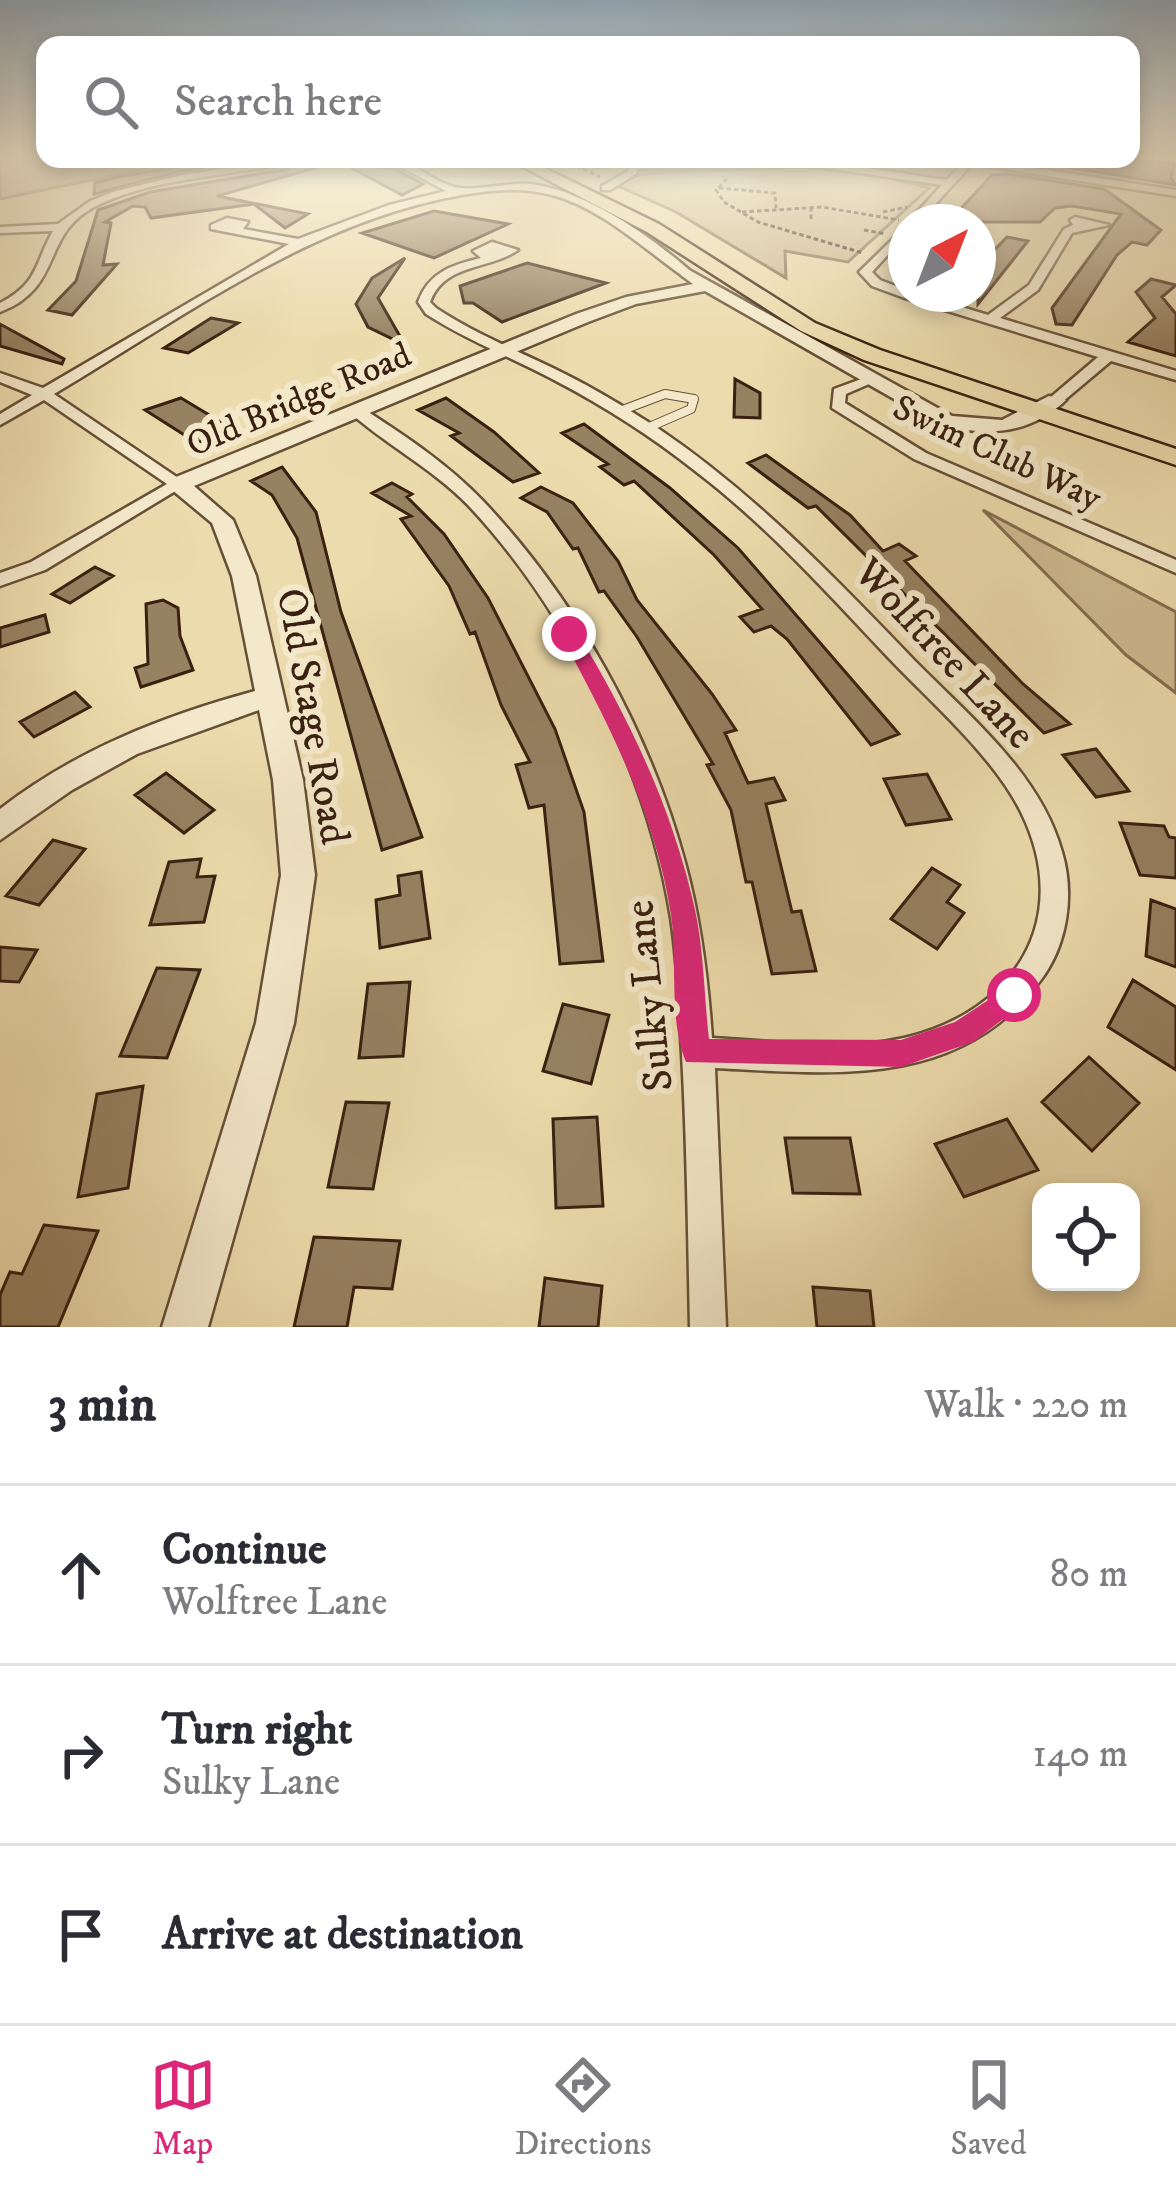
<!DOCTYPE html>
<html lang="en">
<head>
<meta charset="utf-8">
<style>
	:root { --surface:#fff; --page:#f2f2f3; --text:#2b2b33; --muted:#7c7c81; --line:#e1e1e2; --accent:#db2777 }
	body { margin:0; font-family:"IM FELL DW Pica",serif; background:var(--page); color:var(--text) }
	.controls { position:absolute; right:36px; bottom:36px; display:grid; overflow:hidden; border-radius:24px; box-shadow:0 6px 18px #0003 }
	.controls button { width:108px; height:108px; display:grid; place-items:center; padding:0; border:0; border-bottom:3px solid var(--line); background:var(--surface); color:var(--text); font:60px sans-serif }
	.compass { position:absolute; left:888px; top:204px; width:108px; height:108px; border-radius:50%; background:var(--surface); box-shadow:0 6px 18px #0003; rotate:42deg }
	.stop { position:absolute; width:36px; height:36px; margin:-27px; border:9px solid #db2777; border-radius:50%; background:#fff }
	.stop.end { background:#db2777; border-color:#fff; box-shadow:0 3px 12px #0008 }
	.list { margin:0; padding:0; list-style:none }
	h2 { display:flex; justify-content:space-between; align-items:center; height:156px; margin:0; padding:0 48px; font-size:51px }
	h2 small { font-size:39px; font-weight:400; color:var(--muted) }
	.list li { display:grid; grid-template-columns:78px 1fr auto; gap:36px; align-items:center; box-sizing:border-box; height:180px; padding:0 48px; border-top:3px solid var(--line) }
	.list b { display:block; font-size:45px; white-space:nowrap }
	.list p { margin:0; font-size:39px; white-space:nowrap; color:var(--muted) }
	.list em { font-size:39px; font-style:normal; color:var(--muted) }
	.icon { flex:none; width:66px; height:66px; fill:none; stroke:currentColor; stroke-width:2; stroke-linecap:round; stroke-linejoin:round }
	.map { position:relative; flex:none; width:1176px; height:1327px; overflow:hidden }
	.search { position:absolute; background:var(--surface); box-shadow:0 6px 18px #0003; left:36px; right:36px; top:36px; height:132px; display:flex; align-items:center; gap:30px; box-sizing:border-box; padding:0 42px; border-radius:24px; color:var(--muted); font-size:45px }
	.sheet { height:696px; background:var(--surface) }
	nav { display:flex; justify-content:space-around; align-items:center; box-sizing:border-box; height:168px; border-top:3px solid var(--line); background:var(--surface); font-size:33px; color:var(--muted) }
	nav a { display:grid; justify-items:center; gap:6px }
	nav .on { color:var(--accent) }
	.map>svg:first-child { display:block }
	.green { fill:#cebb91; stroke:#846e50; stroke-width:3 }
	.building { fill:#968161; stroke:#392010; stroke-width:3 }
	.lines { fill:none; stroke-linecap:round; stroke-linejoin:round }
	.service-casing { stroke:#664f37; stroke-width:10 }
	.minor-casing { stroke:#664f37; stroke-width:5 }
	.tertiary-casing { stroke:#664f37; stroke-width:5 }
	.primary-casing { stroke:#392010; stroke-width:5 }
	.motorway-casing { stroke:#392010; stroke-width:5 }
	.path { stroke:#392010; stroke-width:3; stroke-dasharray:4.5 3; stroke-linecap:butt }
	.service { stroke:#f3e8c9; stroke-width:8 }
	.minor { fill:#f3e8c9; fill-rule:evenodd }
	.tertiary { fill:#f3e8c9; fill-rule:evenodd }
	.primary { fill:#ecdbac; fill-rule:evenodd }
	.motorway { fill:#ecdbac; fill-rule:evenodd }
	.route { fill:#db2777 }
	.labels { text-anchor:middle; stroke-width:12; stroke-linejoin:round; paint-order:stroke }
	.far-street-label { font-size:36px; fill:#392010; stroke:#f3e8c9 }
	.street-label { font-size:42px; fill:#392010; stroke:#f3e8c9 }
</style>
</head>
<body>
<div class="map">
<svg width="1176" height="1327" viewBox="0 0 1176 1327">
	<rect width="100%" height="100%" fill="#ecdbac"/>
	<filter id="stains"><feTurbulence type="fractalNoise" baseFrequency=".00167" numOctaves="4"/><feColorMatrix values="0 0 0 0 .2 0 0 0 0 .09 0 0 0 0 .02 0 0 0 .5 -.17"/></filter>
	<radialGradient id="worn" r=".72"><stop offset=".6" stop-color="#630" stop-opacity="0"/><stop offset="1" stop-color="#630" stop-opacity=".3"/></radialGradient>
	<path class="green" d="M0 157 193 159 0 199Z
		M800 167 874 174 929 188 848 262 785 251 786 278 676 212 616 185 641 174Z
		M983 510 1176 612V693L1126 655Z"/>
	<path class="building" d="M222 159H255L181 171 94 194 95 183 118 177Z
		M309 159H329V164L217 196 308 214 285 228 254 204 151 218 145 207 133 206 105 222 111 223 103 265 117 264 72 315 48 310 76 281 98 210 150 192 283 170Z
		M1016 159 1085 166 1101 159 1174 163 1171 178 1176 185Z
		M342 163 395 169 423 184 402 195Z
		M1007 174 1104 189 1161 230 1147 245 1132 242 1117 255 1072 325 1056 324 1052 308 1121 214 1072 206 1055 208 1040 222H956L961 217 954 216 992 175Z
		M434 211 508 224 434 258 362 233Z
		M1007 237 1028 241 978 304V267Z
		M405 258 378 298 405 345 368 327 356 304 372 278Z
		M527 263 606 283 502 322 473 303H464L460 286Z
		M1151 279 1176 285 1162 297 1176 314V356L1128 342 1155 318 1136 292Z
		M211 318 238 323 188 353 164 348Z
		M0 324 64 359 62 364 0 346Z
		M735 379 760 393V418L734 417Z
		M181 398 231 428 197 443 145 410Z
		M446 398 494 432 539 473 513 482 451 436 459 433 418 410Z
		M584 424 670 488 738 548 899 734 871 745 787 639 771 626 754 632 740 617 762 609 714 555 634 481 624 485 600 467 608 464 562 433Z
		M766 455 850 515 883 551 899 544 916 556 905 561 1023 684 1070 724 1044 733 816 506 808 508 748 463Z
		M282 467 316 512 341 612 422 837 382 850 297 538 272 495 251 481Z
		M392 483 412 494 407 497 444 534 488 598 555 729 584 812 603 961 560 964 544 805 529 808 516 765 530 762 501 705 475 632 470 634 449 586 401 519 411 516 372 493Z
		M541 487 573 503 618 561 637 600 712 694 736 730 725 733 748 783 774 778 785 800 766 804 792 912 801 911 816 971 772 974 752 882H746L731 810 707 765 713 764 637 637 604 591 599 592 578 548 573 549 547 512 521 498Z
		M95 567 113 576 70 603 52 594Z
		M163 600 178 608 180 636 193 670 141 687 135 668 148 664 146 604Z
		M45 615 49 632 0 647V628Z
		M75 692 90 707 34 737 20 722Z
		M1096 749 1129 791 1096 797 1063 755Z
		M166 773 214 810 184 833 135 795Z
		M927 774 951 819 906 825 884 779Z
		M1120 823 1164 826 1169 837 1176 838V878L1140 875Z
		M53 840 85 849 39 905 6 896Z
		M201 859 197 877 215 876 204 922 150 925 169 862Z
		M932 868 960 885 947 902 964 913 937 949 891 919Z
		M421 872 430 938 380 948 376 900 400 895 398 876Z
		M1151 900 1176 909V967L1146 956Z
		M0 947 37 950 19 982 0 981Z
		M157 968 200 970 167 1058 120 1056Z
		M1133 980 1176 1007V1070L1108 1027Z
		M410 982 403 1056 359 1058 368 984Z
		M563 1004 609 1015 591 1084 543 1071Z
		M1089 1057 1139 1103 1092 1151 1042 1102Z
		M143 1086 128 1188 78 1197 97 1094Z
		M346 1102 389 1103 373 1189 328 1187Z
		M597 1117 603 1206 556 1208 553 1119Z
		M1007 1119 1038 1170 964 1197 935 1144Z
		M785 1138H850L860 1194 793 1193Z
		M44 1225 98 1231 58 1327H0V1295L10 1272 22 1274Z
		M314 1237 400 1241 392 1289 354 1287 347 1327H294Z
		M545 1278 602 1286 598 1327H539Z
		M813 1287 870 1291 874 1327H817Z"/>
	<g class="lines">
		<g class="service-casing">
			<path id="service" d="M620 411 665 394 694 399 691 409 647 428"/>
		</g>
		<g class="minor-casing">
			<path id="minor" d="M284 159H305C286 167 262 168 241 171 193 179 140 184 96 206 40 234 65 287 0 312V303C39 283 34 264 53 231L0 233V227L58 224 90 201 116 191 182 175Z
				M386 159C413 159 431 182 455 187 475 192 507 182 530 184 586 190 653 238 694 274L684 277C643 248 601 208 552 195 521 187 492 190 462 195 311 221 184 317 54 394L187 484 45 570 0 586V573L31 562 167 484 44 400 0 425V414L32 395 0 382V373L43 388 289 244 211 229V225L227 218 248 222 243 229 298 239 389 205 446 191Z
				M630 159H638V163L813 160 947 180 967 159H977L1176 190V196L972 164 919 222H908L942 185 813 166 638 169 636 174 610 190H602V186L628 171Z
				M1075 217 1109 225 1072 233 1038 290 1000 318 1176 371V380L1111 361 1061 403H1051V397L1098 357 902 297 872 286 859 272 906 226V235L872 272 880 280 906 290V294H919L988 315 1029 285 1064 229 1073 225 1070 220Z
				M492 242 518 250C489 270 444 263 430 302L436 308C477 335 521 352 565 374 597 390 628 409 659 429 755 494 834 577 914 660 969 716 1040 773 1062 852 1075 895 1067 946 1040 981 959 1089 834 1074 715 1068L726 1327H690C688 1236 687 1144 682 1054 679 1009 678 963 671 918 648 774 568 611 468 505 431 467 384 444 346 409L359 406C402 434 447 463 483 501 577 600 651 734 686 866 701 922 708 980 712 1038 775 1041 842 1052 904 1038 1015 1012 1074 919 1021 812 993 755 928 700 884 653 824 589 764 523 694 470 651 436 604 406 556 381 513 358 468 341 426 314L418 302C429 272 452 265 481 258L473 251Z
				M864 378 876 381 846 394 845 403 926 453 1176 560V573L914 459 832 408 834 389Z"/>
		</g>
		<g class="tertiary-casing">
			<path id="tertiary" d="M689 270 952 416 1002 420 1049 396 1066 400C1030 435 984 437 938 424L705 291 636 304 588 322 194 486 233 520 256 576 303 780 315 875 294 1023 208 1327H162L256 1023 281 875 273 780 259 710 137 754 72 790 0 840V809C76 750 163 716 255 691L232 576 212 523 171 489V479L576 314 626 297 693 284 681 275Z"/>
		</g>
		<g class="primary-casing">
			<path id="primary" d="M508 159H526L659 224 815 323 880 350 1176 449V465L864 360 801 331 647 232Z"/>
		</g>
		<g class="motorway-casing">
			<path id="motorway" d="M505 159H526L528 161 519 166Z"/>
		</g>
		<path class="path" d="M563 159 600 177
			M727 179 716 190 724 202 758 222 863 253
			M719 188 775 193 776 208
			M811 207V220
			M742 212 822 207 899 220
			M883 212 907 207
			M864 230 886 234"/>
		<use href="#service" class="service"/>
		<use href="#minor" class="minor"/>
		<use href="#tertiary" class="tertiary"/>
		<use href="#primary" class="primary"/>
		<use href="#motorway" class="motorway"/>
	</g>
	<linearGradient id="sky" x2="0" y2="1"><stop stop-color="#91aabb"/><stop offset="0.46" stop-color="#f6efda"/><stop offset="1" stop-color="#f6efda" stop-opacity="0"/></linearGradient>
	<rect width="1176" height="342" fill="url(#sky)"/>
	<path class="route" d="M569 628 576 630C629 718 673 809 695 910 704 951 704 996 709 1039L901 1040 955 1022 1014 983 1023 987V1004L973 1042 901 1067 686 1062C668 1019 678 961 671 915 656 815 608 722 560 634Z"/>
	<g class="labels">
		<g class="far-street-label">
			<text transform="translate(298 398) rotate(-23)" y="13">Old Bridge Road</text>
			<text transform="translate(998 451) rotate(25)" y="13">Swim Club Way</text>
		</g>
		<g class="street-label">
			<text transform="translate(946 652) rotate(47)" y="15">Wolftree Lane</text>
			<text transform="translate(315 716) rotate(80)" y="15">Old Stage Road</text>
			<text transform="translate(647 996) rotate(-96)" y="15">Sulky Lane</text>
		</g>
	</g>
	<rect width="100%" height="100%" filter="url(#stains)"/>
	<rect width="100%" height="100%" fill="url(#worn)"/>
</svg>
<div class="controls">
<button><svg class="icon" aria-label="locate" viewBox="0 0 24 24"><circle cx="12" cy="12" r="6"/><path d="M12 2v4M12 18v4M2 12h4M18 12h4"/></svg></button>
</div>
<svg class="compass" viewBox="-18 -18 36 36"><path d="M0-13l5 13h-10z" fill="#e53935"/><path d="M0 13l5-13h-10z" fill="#7c7c81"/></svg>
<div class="stop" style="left:1014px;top:995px"></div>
<div class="stop end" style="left:569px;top:634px"></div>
<div class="search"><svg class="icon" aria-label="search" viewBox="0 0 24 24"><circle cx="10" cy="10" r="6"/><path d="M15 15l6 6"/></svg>Search here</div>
</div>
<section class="sheet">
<h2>3 min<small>Walk · 220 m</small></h2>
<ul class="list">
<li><svg class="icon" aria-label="ahead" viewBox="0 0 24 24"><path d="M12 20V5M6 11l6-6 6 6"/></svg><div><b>Continue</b><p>Wolftree Lane</p></div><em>80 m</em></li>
<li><svg class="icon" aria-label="right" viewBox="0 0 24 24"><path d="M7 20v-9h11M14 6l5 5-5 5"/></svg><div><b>Turn right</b><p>Sulky Lane</p></div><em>140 m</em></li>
<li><svg class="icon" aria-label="arrive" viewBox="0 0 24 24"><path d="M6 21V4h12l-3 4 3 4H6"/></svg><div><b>Arrive at destination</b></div></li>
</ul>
</section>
<nav>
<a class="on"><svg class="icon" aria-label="map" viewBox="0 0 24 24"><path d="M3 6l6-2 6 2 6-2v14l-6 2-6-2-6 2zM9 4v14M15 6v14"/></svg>Map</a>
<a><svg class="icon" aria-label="directions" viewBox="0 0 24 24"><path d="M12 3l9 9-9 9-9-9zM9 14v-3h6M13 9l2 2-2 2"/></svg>Directions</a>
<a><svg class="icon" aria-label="saved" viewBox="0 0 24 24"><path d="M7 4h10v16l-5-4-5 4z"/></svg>Saved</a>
</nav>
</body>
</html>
